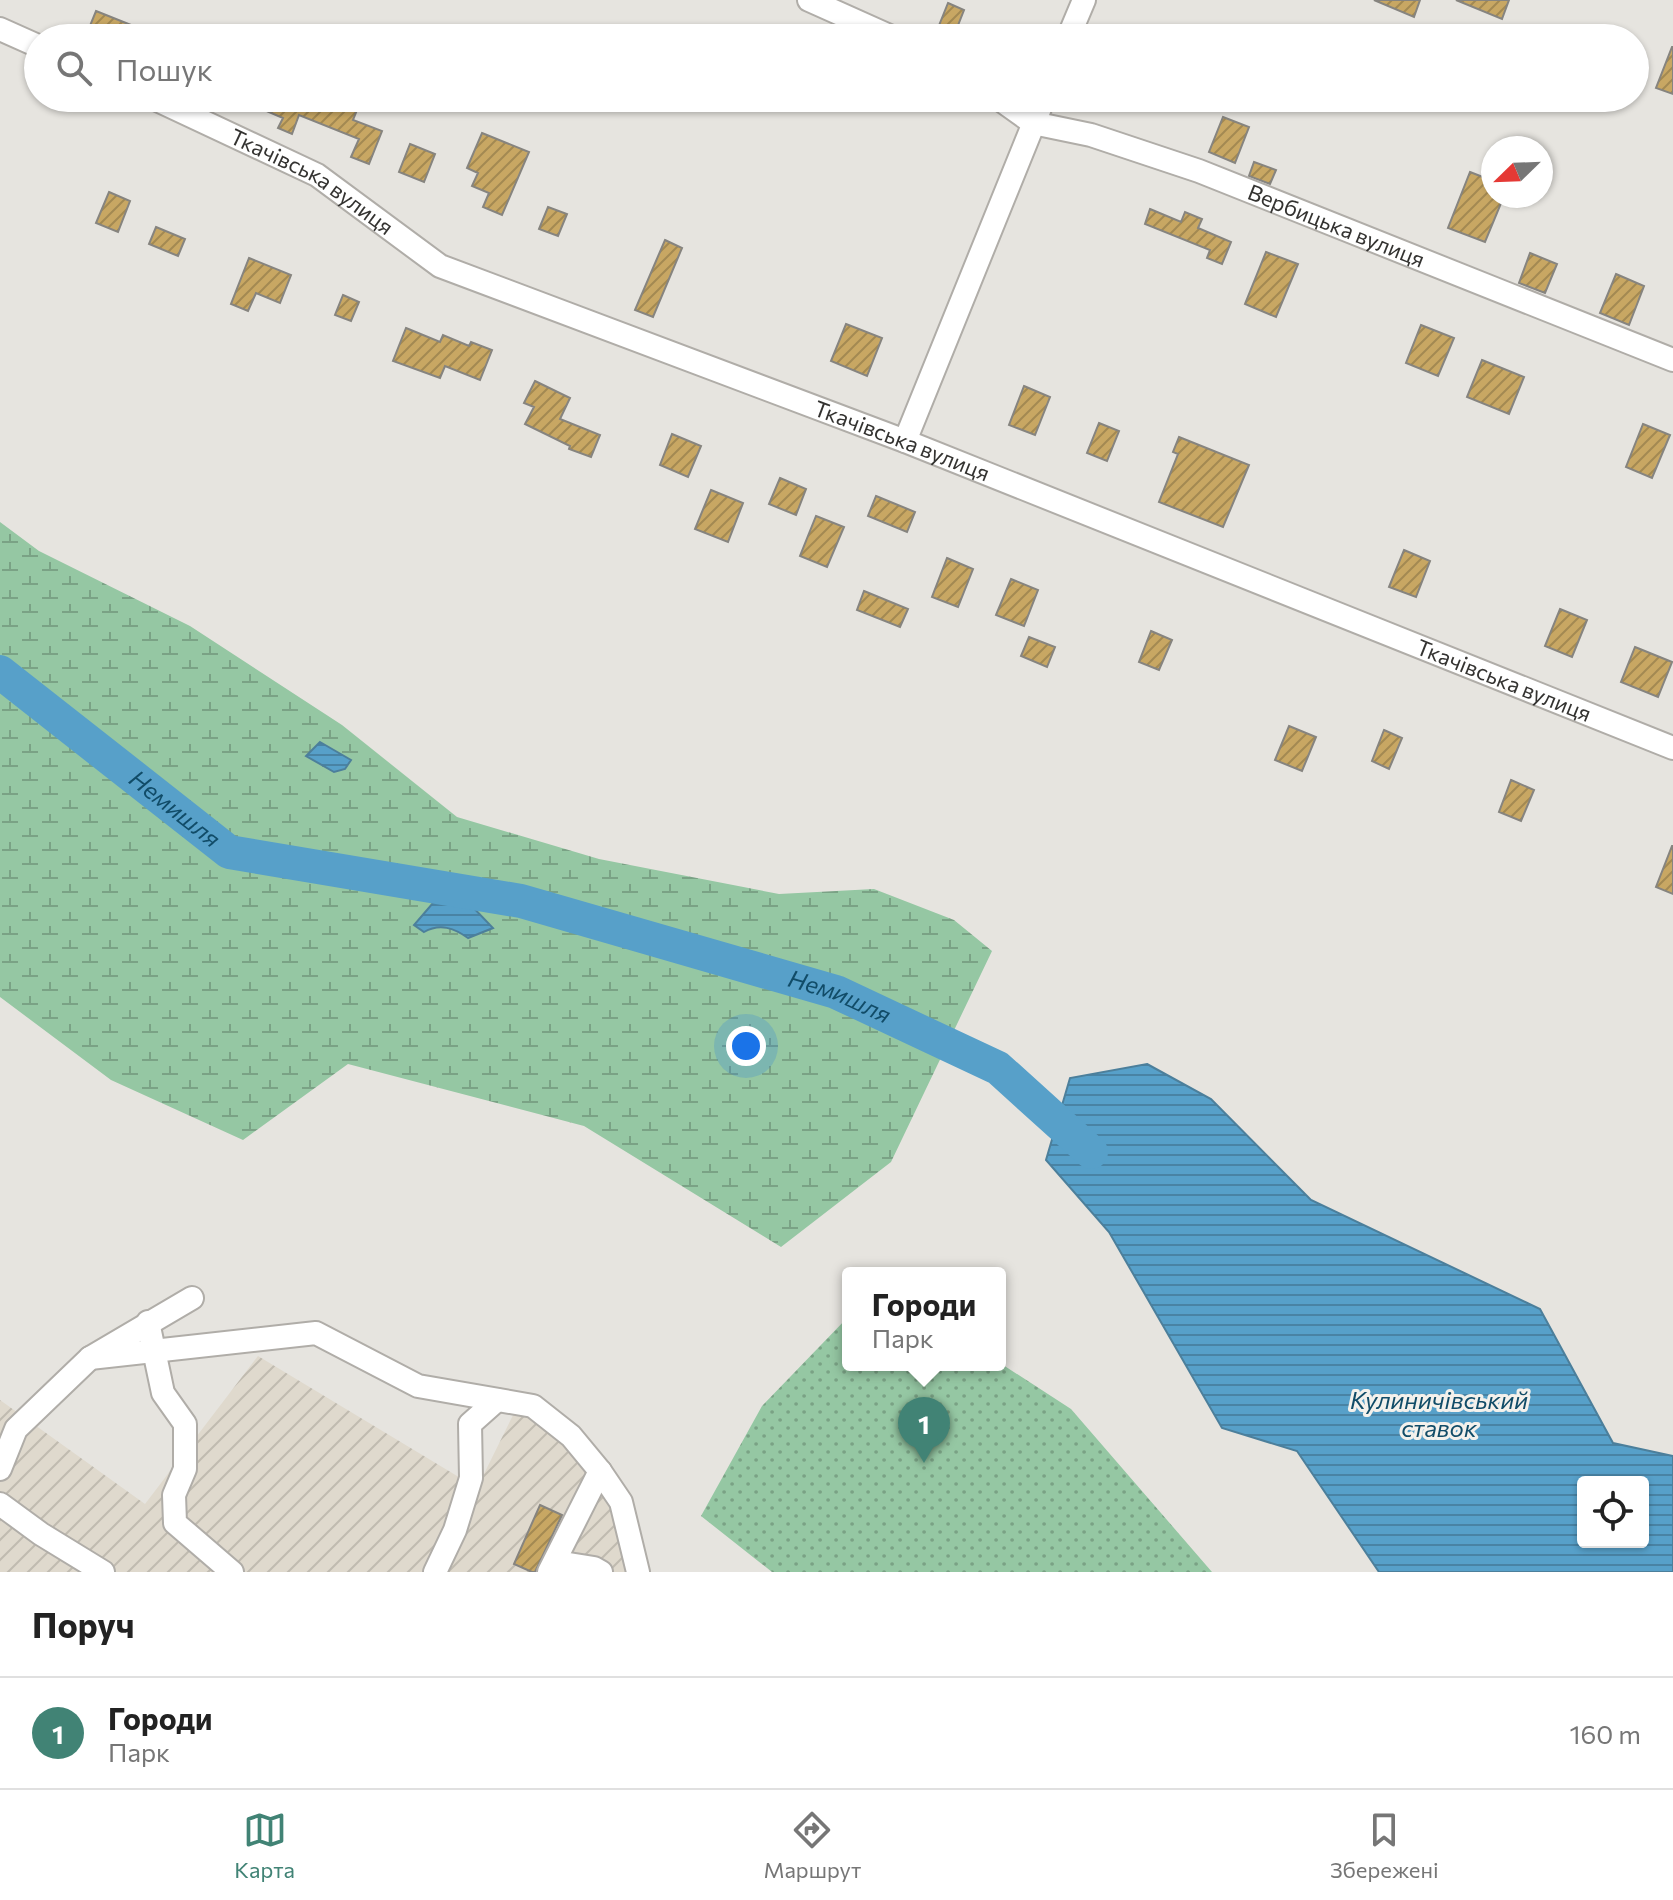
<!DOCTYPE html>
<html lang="uk">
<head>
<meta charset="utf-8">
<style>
	:root { --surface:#fff; --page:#f2f2f2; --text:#222; --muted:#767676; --line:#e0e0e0; --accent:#418375 }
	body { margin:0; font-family:Commissioner,sans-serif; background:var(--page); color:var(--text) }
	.controls { position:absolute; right:24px; bottom:24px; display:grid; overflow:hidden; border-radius:8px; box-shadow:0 2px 6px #0004 }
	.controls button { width:72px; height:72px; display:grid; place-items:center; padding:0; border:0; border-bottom:2px solid var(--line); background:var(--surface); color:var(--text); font:40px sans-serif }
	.compass { position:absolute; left:1481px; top:136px; width:72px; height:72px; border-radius:50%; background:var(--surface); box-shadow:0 2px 6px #0004; rotate:247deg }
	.you { position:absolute; left:746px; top:1046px; width:28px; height:28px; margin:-20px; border:6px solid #fff; border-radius:50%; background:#1a73e8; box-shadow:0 0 0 12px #1a73e833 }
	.badge { display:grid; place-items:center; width:52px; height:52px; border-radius:50%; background:var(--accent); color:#fff; font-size:26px; font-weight:700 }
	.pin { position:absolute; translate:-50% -66px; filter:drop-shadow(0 2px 4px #0008) }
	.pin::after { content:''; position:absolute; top:42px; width:28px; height:24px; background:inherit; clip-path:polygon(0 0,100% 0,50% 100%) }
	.popup { position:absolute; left:842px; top:1267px; width:164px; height:104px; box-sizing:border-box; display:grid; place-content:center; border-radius:8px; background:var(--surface); filter:drop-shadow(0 2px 6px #0005); font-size:26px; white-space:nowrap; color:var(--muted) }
	.popup b { font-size:30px; color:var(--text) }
	.popup::after { content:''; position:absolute; left:50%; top:100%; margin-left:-16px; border:16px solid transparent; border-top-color:var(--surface) }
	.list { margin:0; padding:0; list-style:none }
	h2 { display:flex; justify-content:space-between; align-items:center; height:104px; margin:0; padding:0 32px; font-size:34px }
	h2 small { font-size:26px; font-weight:400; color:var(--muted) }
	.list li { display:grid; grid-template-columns:52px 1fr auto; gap:24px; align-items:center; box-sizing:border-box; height:112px; padding:0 32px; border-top:2px solid var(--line) }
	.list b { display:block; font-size:30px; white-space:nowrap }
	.list p { margin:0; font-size:26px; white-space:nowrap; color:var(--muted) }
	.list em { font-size:26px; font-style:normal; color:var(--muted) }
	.icon { flex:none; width:44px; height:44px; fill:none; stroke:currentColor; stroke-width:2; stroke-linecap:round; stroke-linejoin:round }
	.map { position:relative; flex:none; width:1673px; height:1572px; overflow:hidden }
	.search { position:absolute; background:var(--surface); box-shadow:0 2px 6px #0004; left:24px; right:24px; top:24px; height:88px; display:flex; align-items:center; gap:20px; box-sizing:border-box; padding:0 28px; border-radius:44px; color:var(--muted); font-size:30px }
	.sheet { height:216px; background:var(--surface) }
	nav { display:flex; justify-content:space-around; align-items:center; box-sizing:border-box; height:112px; border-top:2px solid var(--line); background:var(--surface); font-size:22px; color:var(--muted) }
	nav a { display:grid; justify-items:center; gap:4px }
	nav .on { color:var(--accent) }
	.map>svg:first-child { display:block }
	.industrial { fill:url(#industrial-furrows) }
	.wetland { fill:url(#wetland-marsh) }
	.garden { fill:url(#garden-dots) }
	.water { fill:url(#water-rules); stroke:#4c7f9b; stroke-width:2; fill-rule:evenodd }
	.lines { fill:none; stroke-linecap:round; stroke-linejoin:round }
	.river { stroke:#57a0c9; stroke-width:34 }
	.building { fill:url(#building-hatch); stroke:#86847f; stroke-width:2 }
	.minor-casing { stroke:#b0ada8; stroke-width:26 }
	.minor { stroke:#fff; stroke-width:22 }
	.labels { text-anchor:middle; stroke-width:6; stroke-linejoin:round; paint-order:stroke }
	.street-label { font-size:22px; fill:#343331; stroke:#f4f1ec }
	.water-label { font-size:24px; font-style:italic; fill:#114c68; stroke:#f4f1ec }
</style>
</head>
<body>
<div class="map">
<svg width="1673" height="1572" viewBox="0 0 1673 1572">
	<defs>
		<pattern id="industrial-furrows" width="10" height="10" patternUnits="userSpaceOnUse" patternTransform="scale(2)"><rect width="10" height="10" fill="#dfd9cd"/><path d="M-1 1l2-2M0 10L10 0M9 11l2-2" fill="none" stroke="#c0bbb0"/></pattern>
		<pattern id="wetland-marsh" width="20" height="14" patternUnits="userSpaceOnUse" patternTransform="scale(2)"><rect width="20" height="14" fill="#95c7a3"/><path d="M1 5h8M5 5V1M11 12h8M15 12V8" fill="none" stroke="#7aa285"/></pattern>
		<pattern id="garden-dots" width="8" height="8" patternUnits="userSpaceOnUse" patternTransform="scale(2)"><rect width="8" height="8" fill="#95c7a3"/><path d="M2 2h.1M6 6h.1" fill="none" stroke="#7aa285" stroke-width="1.8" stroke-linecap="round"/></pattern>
		<pattern id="water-rules" width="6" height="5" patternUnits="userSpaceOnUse" patternTransform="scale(2)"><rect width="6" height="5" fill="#57a0c9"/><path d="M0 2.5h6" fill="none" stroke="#4983a4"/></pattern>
		<pattern id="building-hatch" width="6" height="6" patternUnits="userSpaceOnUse" patternTransform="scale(2)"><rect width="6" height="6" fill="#c8a763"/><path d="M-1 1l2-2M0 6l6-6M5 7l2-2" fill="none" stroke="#a38952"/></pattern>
	</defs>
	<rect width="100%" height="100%" fill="#e6e4df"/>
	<path class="industrial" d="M258 1356 477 1488 517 1407 568 1441 617 1520 630 1572H0V1400L145 1504Z"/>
	<path class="wetland" d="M0 522 39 551 190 626 342 725 457 817 599 859 779 894 874 889 954 920 992 951 891 1162 781 1247 584 1126 348 1064 243 1140 111 1080 0 997Z"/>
	<path class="garden" d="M848 1317V1365H1000V1363L1071 1409 1212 1572H772L701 1516 762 1406Z"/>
	<path class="water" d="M320 742 351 760 345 769 334 772 306 756Z
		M466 900 493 928 468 938C454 928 440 923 424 932L414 925 433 903Z
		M1147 1064 1211 1099 1311 1200 1540 1309 1613 1443 1673 1456V1572H1379L1297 1451 1222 1428 1109 1232 1046 1160 1070 1078ZM1583 1482H1643V1542H1583Z"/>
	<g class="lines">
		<path class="river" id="s1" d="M0 672 229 852 521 901 836 992 998 1068 1091 1152"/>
	</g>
	<path class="building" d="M1374 0H1420L1414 17Z
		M1456 0H1509L1502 19Z
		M948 3 964 10 953 38H934Z
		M96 11 161 37V38H85Z
		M1672 47H1673V94L1656 88Z
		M236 98H328L357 110 353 120 382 131 369 164 351 157 359 139 299 115 292 134 278 128 283 118Z
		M1223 117 1249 127 1235 163 1209 152Z
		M482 133 529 152 502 215 483 207 489 193 472 186 478 173 467 168Z
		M410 144 435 154 424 182 399 172Z
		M1254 162 1276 170 1270 184 1249 176Z
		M1470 172 1493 181V196H1504L1485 242 1448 228Z
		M109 192 130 201 118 232 96 223Z
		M548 207 567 214 558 236 539 229Z
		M1150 209 1181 222 1185 212 1202 219 1198 228 1231 242 1222 264 1207 258 1210 250 1145 224Z
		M156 227 185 239 178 256 149 244Z
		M665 240 682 248 653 317 635 310Z
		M1266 252 1298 264 1276 317 1245 304Z
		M1530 253 1557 264 1545 293 1519 283Z
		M249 258 291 275 280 303 256 293 248 311 231 304Z
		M1616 274 1644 286 1629 325 1600 313Z
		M343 295 359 302 351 321 335 315Z
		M846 324 882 338 867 376 831 361Z
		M1421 325 1454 338 1438 376 1406 363Z
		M406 328 440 342 443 335 469 346 471 342 492 350 480 380 445 366 440 378 393 361Z
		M1482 360 1524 377 1509 414 1467 397Z
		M535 381 570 398 560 419 600 435 591 457 569 449 570 446 525 424 534 407 524 403Z
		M1024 386 1050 397 1035 435 1009 425Z
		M1099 423 1119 431 1107 461 1087 453Z
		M1643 424 1670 435 1652 478 1626 467Z
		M672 434 701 446 688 477 660 465Z
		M1179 437 1249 465 1223 527 1159 502 1178 454 1173 452Z
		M780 478 806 489 796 515 769 504Z
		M711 490 743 503 728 542 695 529Z
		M876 496 915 512 907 532 868 516Z
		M816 516 844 527 827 567 800 556Z
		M1404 550 1430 561 1416 597 1389 587Z
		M947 558 973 569 958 607 932 597Z
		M1011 579 1038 590 1024 626 996 615Z
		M864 591 908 609 900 627 857 610Z
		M1560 609 1587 620 1572 657 1545 646Z
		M1151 631 1172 640 1159 670 1139 662Z
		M1029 637 1055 647 1047 667 1021 656Z
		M1635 647 1672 662 1658 697 1621 682Z
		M1289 726 1316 737 1302 771 1275 760Z
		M1384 730 1402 738 1389 769 1372 761Z
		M1511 780 1534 790 1521 821 1499 812Z
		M1672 846H1673V894L1656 887Z
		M540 1505 562 1515 535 1572H532L514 1564Z"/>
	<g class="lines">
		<g class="minor-casing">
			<g id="minor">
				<path d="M809 0 894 38"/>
				<path d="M0 29 38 46"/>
				<path d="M1068 38 1084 0"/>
				<path id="s2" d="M153 98 317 175 440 266 905 441 1673 748"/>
				<path id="s3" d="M998 98 1033 123 1091 135 1199 171 1673 360"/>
				<path d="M905 441 1044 98"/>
				<path d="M148 1322 163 1393 185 1424V1469L174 1495 175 1523 232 1572"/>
				<path d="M90 1358 316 1333 418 1386 533 1406 571 1436 600 1471 621 1502 638 1572"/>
				<path d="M0 1469 16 1429 90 1358 192 1298"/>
				<path d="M0 1504 41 1534 103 1572"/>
				<path d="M435 1572 455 1530 471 1478 470 1424 497 1400"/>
				<path d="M549 1572 600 1471"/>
				<path d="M558 1572 569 1564 594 1568 601 1572"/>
			</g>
		</g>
		<use href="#minor" class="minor"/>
	</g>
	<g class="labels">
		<g class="street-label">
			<text dy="8" stroke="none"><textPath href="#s2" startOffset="180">Ткачівська вулиця</textPath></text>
			<text dy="8" stroke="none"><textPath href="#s3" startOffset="364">Вербицька вулиця</textPath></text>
			<text dy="8" stroke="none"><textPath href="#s2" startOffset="828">Ткачівська вулиця</textPath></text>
			<text dy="8" stroke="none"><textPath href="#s2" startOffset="1476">Ткачівська вулиця</textPath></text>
		</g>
		<g class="water-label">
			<text dy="8" stroke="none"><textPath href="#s1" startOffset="222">Немишля</textPath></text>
			<text dy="8" stroke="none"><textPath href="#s1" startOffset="920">Немишля</textPath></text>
			<text x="1439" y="1409">Кулиничівський<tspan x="1439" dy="28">ставок</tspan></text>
		</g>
	</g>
</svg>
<div class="controls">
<button><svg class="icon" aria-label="locate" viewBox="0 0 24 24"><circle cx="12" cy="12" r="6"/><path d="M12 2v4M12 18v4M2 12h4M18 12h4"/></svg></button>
</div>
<svg class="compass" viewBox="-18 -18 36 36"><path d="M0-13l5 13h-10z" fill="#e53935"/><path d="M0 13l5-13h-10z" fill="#767676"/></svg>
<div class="you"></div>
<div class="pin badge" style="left:924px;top:1463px">1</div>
<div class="popup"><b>Городи</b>Парк</div>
<div class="search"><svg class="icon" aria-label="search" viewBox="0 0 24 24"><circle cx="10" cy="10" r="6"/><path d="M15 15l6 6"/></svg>Пошук</div>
</div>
<section class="sheet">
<h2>Поруч<small></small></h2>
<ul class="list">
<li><span class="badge">1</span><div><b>Городи</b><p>Парк</p></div><em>160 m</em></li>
</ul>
</section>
<nav>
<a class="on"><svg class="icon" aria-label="map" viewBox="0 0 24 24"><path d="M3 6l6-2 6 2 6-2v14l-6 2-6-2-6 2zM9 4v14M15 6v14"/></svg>Карта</a>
<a><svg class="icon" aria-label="directions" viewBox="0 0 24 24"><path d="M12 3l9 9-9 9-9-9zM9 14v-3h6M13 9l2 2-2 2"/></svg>Маршрут</a>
<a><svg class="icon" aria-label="saved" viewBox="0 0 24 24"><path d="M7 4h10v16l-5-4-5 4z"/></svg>Збережені</a>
</nav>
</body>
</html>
